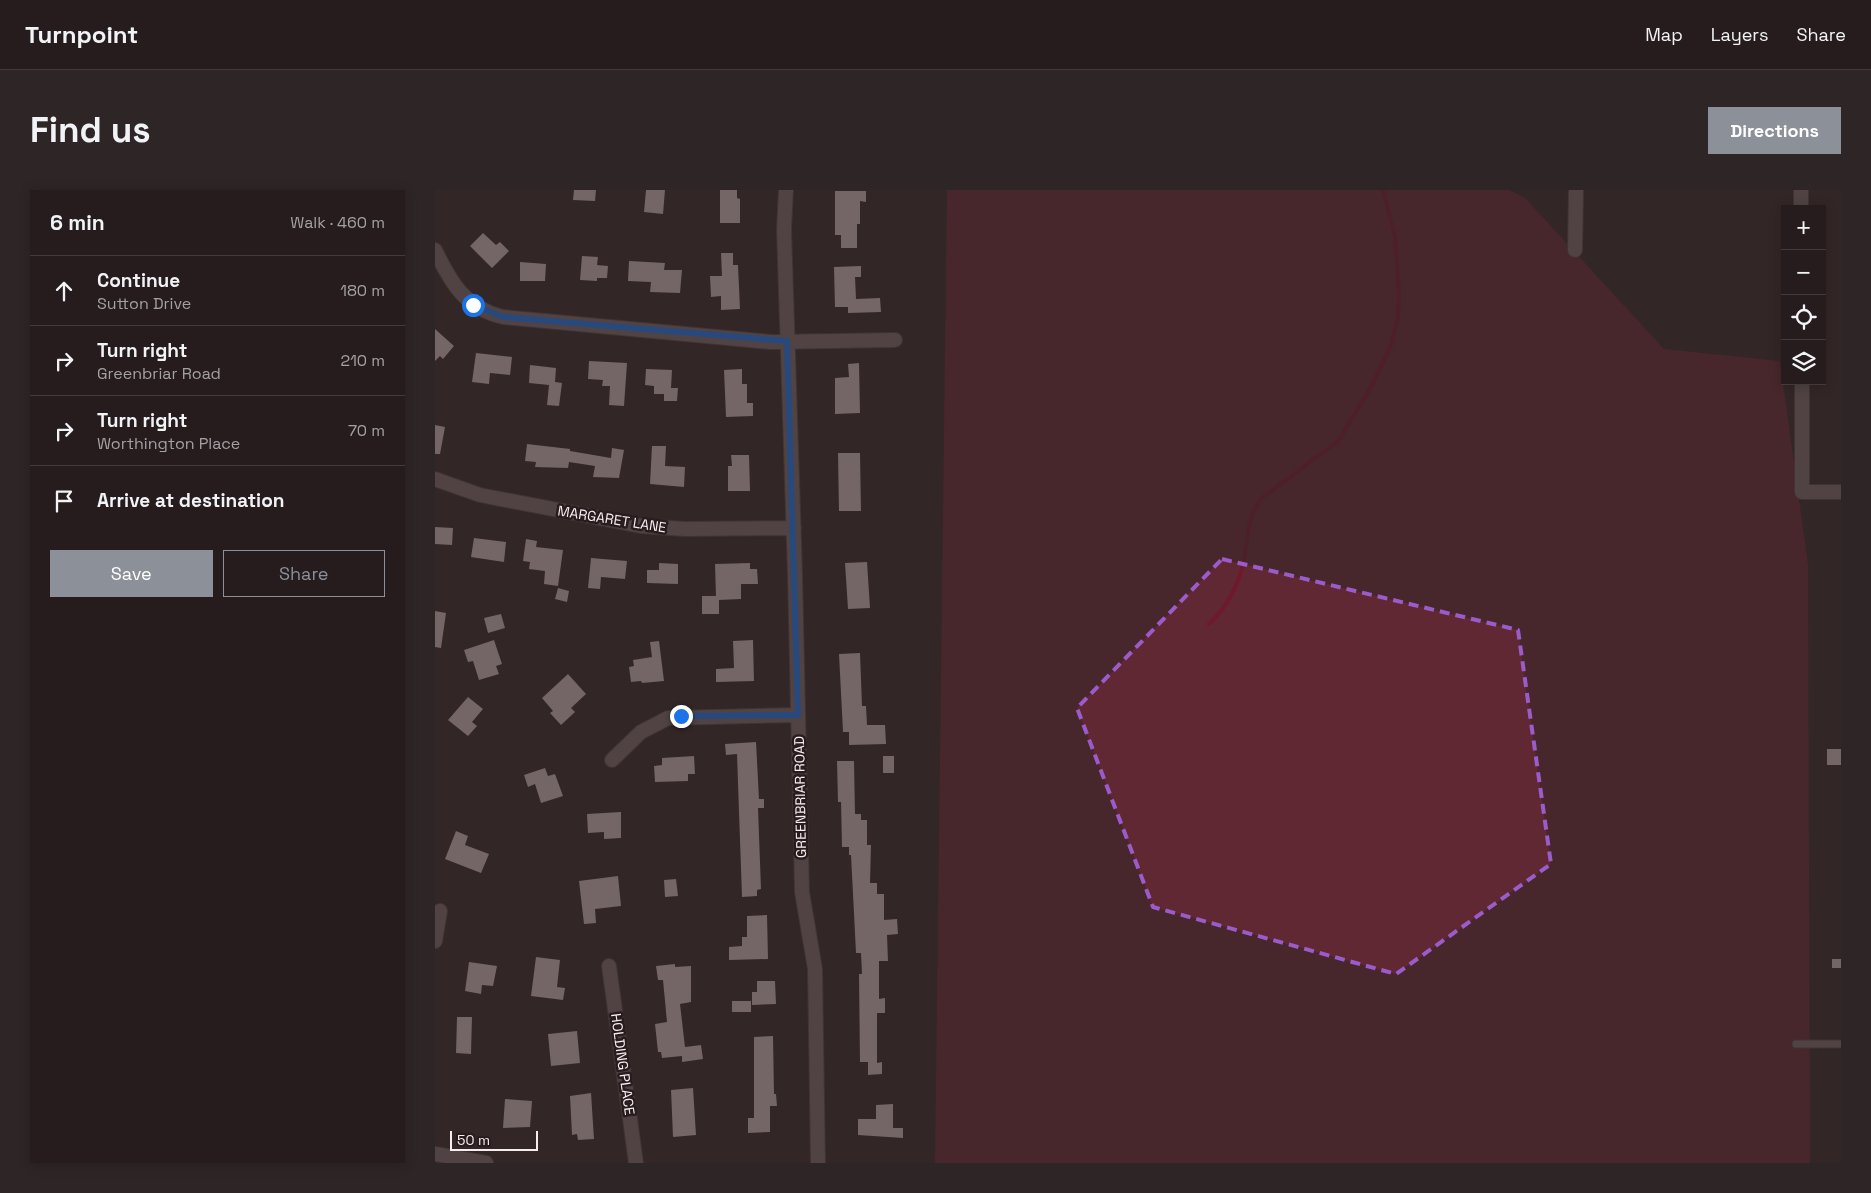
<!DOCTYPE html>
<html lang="en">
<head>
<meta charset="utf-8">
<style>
	:root { --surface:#261c1d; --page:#2e2526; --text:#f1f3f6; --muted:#a4a1a4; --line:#423a3b; --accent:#8c9099 }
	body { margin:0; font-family:"Space Grotesk",sans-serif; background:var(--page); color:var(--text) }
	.controls { position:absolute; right:15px; top:15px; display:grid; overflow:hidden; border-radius:0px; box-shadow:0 2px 12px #0003 }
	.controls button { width:45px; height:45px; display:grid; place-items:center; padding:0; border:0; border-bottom:1px solid var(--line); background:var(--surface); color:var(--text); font:25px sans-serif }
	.scale { position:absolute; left:15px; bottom:12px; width:88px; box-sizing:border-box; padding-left:5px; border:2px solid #f6edee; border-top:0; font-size:14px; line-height:18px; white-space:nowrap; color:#f6edee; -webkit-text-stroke:4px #291c1e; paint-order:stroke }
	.stop { position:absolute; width:15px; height:15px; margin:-11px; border:4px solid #1a73e8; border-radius:50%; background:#fff }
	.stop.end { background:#1a73e8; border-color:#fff; box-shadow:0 1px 5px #0008 }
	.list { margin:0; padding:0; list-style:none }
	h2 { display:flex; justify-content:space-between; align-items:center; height:65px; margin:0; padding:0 20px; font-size:21px }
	h2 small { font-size:16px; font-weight:400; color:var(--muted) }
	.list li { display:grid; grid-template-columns:32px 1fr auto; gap:15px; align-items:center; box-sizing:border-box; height:70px; padding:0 20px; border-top:1px solid var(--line) }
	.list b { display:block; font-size:19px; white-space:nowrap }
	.list p { margin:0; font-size:16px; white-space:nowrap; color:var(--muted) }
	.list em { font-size:16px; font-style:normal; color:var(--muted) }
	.actions { display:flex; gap:10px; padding:15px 20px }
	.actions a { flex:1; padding:11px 0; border:1px solid var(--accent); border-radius:0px; text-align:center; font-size:18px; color:var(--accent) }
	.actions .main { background:var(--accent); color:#fff }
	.icon { flex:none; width:28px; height:28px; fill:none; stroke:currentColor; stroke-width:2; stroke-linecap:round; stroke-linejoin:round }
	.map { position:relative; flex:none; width:1406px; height:973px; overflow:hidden; border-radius:0px }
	header { display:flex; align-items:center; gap:30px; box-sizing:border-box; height:70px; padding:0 25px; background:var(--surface); border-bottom:1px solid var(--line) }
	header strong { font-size:24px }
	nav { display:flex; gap:28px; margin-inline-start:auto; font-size:18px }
	.intro { display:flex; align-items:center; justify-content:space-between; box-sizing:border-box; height:120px; padding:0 30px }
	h1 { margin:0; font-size:35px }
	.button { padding:12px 22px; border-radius:0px; background:var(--accent); color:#fff; font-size:18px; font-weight:700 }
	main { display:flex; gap:30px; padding:0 30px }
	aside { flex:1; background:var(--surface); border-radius:0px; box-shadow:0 2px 12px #0003 }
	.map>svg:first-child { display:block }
	.green { fill:#602832 }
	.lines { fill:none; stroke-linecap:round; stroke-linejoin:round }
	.stream { stroke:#6f182e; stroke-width:4 }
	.building { fill:#c3b2b3 }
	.service-casing { stroke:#4f4445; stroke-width:9 }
	.minor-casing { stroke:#4f4445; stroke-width:16 }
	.service { stroke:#766668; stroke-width:7 }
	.minor { stroke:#766668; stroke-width:14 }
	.route { stroke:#1a73e8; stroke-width:6 }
	.marked { fill:none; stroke:#9a5ccb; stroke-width:4; stroke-dasharray:10 6; stroke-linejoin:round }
	.labels { text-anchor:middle; stroke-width:5; stroke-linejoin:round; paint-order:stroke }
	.street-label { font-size:14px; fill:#f6edee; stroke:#291c1e }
</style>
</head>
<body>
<header>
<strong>Turnpoint</strong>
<nav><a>Map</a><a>Layers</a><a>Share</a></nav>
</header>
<div class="intro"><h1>Find us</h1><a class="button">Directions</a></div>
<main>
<aside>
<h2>6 min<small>Walk · 460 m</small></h2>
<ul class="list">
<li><svg class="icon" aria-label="ahead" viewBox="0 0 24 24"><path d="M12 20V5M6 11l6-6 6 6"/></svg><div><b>Continue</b><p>Sutton Drive</p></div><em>180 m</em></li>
<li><svg class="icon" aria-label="right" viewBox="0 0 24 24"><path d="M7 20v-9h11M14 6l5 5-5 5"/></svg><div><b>Turn right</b><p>Greenbriar Road</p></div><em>210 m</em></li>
<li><svg class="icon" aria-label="right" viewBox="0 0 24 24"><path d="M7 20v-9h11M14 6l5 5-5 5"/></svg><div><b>Turn right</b><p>Worthington Place</p></div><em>70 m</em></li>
<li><svg class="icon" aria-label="arrive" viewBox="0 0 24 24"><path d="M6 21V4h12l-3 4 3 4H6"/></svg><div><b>Arrive at destination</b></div></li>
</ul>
<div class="actions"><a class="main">Save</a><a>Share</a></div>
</aside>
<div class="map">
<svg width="1406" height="973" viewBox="0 0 1406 973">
	<rect width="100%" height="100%" fill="#332627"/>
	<path class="green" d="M512 0H1074L1090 8 1229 159 1345 171 1373 375 1375 973H500Z"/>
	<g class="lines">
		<path class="stream" d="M774 434C792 418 804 394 809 370 813 348 812 326 827 308L903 251 936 197 955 158 963 128 964 102 960 47 948 0"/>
	</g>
	<path class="building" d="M139 0H161L160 11 138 10Z
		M211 0H230L228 24 209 22Z
		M285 0H302V8L305 9V33H285Z
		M400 1H431V12L425 11V34H422V58H406V45H400Z
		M48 43 61 55 65 52 74 61 57 78 35 56Z
		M286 63H298V75H303L305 119 286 120V106L276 107 275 86H287Z
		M147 66 163 67 162 75 173 76 172 88H162V91L145 90Z
		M194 71 230 73 229 80H247L245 103 215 102 216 92 193 91Z
		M85 72 111 74 110 91H85Z
		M426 76V87H420L421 109 445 108 446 122 413 123V117H400L399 77Z
		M0 139 19 156 8 169 5 166 0 171Z
		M41 163 77 167 75 185 55 183 54 194 37 192Z
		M154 171 192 173 189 216 174 215 175 196H167L168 190 153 189Z
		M424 173 425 223 400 224V188L414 187 413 174Z
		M95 175 121 178 120 192 127 193 124 216 112 215 114 195 94 193Z
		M211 179 237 180 236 198H243L242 211H229V204H219V196L210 195Z
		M307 179V194H312V213H318V226L291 227 289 180Z
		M0 235 10 237 5 264H0Z
		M92 254 135 259V261L176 268 177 258 189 260 184 288 158 287 160 276 134 272 133 278 100 277 101 272 90 271Z
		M217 256H231L230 276 250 277 249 297 215 294Z
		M403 263H425L426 321H404Z
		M296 265H314L315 301H293V276H297Z
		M0 337 18 338 17 355 0 354Z
		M39 348 71 352 69 372 36 367Z
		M91 349 102 351 101 357 128 360 123 396 109 394 110 381 94 379 95 372 88 371Z
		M156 368 192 371 190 389 166 387 165 399 153 398Z
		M432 372 435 418 413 419 410 373Z
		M224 373 243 374V394L212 393V380H224Z
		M315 373V379H322L323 394H306V409L284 410V424H267V406H281L280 374Z
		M123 398 134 401 132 412 120 409Z
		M0 421 11 423 6 458 0 457Z
		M66 424 70 438 53 443 49 428Z
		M59 450 67 474 61 476 64 484 44 490 38 471 33 472 29 460Z
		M318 450 319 491 281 492V479L299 478 298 451Z
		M224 451 229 491 207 493 206 491 196 492 194 477 199 476 198 470 217 467 215 452Z
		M425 463 427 516H431L432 535H450L451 554 414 555V542H408L404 464Z
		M133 484 151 504 136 518 140 522 126 535 115 523 118 521 107 508Z
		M33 507 48 519 37 532 42 536 33 546 13 530Z
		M321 552 324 609H329V618H323L326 699 322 700V706L307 707 302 564 291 565 290 554Z
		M1392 559H1406V575H1392Z
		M259 566 260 584H253V591L220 592 219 576 227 575V568Z
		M448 566H459V583H448Z
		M402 571H419L420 624H426V630H432V655H436L435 693H442V704H449V730L462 729 463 744 452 745 453 771H444V809L450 808V823H442V873L447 872V884L433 885V872H425L424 784H427L426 763H421L416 665H414V657H407L406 612H403Z
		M110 578 113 586 120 584 128 606 106 613 100 594 93 597 89 585Z
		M186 622V648L169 649V642L153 643 152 624Z
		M21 641 33 646 30 655 54 664 46 683 10 669Z
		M183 686 186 716 160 719 161 733 149 734 144 691Z
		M241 689 243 706 230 707 229 690Z
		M332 725 333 769 294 770V757L307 756V747H312V726Z
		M101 767 125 770 122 797 130 798 128 810 96 806Z
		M1397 769H1406V778H1397Z
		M34 772 62 776 58 796 47 795 46 804 30 801Z
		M240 774V777L256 776V812L245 814 250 857 266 855 268 869 247 872V866L227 868 226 862H223L220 834 232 832 228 790H223L221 776Z
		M322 791H340L341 814 317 815V802H322Z
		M297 811H316V822H297Z
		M22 827H37L36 864 21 863Z
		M142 841 145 873 116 876 113 844Z
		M338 846 339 904H341L342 916H335V942L313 943V928H319V847Z
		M258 898 261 945 238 947 236 900Z
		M156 903 159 949 143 950 142 944 137 945 135 906Z
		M70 909 97 911 95 937 68 938Z
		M458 914V938H468V948L423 945V929H441V915Z"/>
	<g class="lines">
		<g class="service-casing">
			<path id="service" d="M1361 854H1406"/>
		</g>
		<g class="minor-casing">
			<path id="minor" d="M351 0 349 39 360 384 367 702 380 779 383 973
				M1366 19V0
				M0 60C16 93 30 118 68 127L336 152 460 150
				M1140 60 1141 0
				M1367 191V302H1406
				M0 289 45 305 206 336 250 339 359 338
				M177 570 206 542 233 528 363 525
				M0 751 5 721
				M174 776 201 973
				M0 964 51 973"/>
		</g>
		<use href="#service" class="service"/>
		<use href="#minor" class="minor"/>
	</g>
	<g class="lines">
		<path class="route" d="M38 115 68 127 352 151 363 525 246 526"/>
	</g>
	<path d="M0 0H1406V973H0ZM787 369 1083 440 1116 674 961 784 718 717 642 518Z" fill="#332627" fill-opacity=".55" fill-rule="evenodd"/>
	<path class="marked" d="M787 369 1083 440 1116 674 961 784 718 717 642 518Z"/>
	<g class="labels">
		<g class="street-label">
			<text transform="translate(177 329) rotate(9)" y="5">MARGARET LANE</text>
			<text transform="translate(365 607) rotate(-91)" y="5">GREENBRIAR ROAD</text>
			<text transform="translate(188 874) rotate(82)" y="5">HOLDING PLACE</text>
		</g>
	</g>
</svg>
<div class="controls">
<button>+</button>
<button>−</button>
<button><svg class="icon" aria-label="locate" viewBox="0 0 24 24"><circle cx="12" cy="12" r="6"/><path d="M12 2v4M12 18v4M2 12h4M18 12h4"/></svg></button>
<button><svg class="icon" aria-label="layers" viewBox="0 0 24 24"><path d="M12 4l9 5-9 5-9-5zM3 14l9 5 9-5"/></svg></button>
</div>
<div class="scale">50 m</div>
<div class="stop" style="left:38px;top:115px"></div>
<div class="stop end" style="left:246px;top:526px"></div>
</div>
</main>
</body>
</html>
